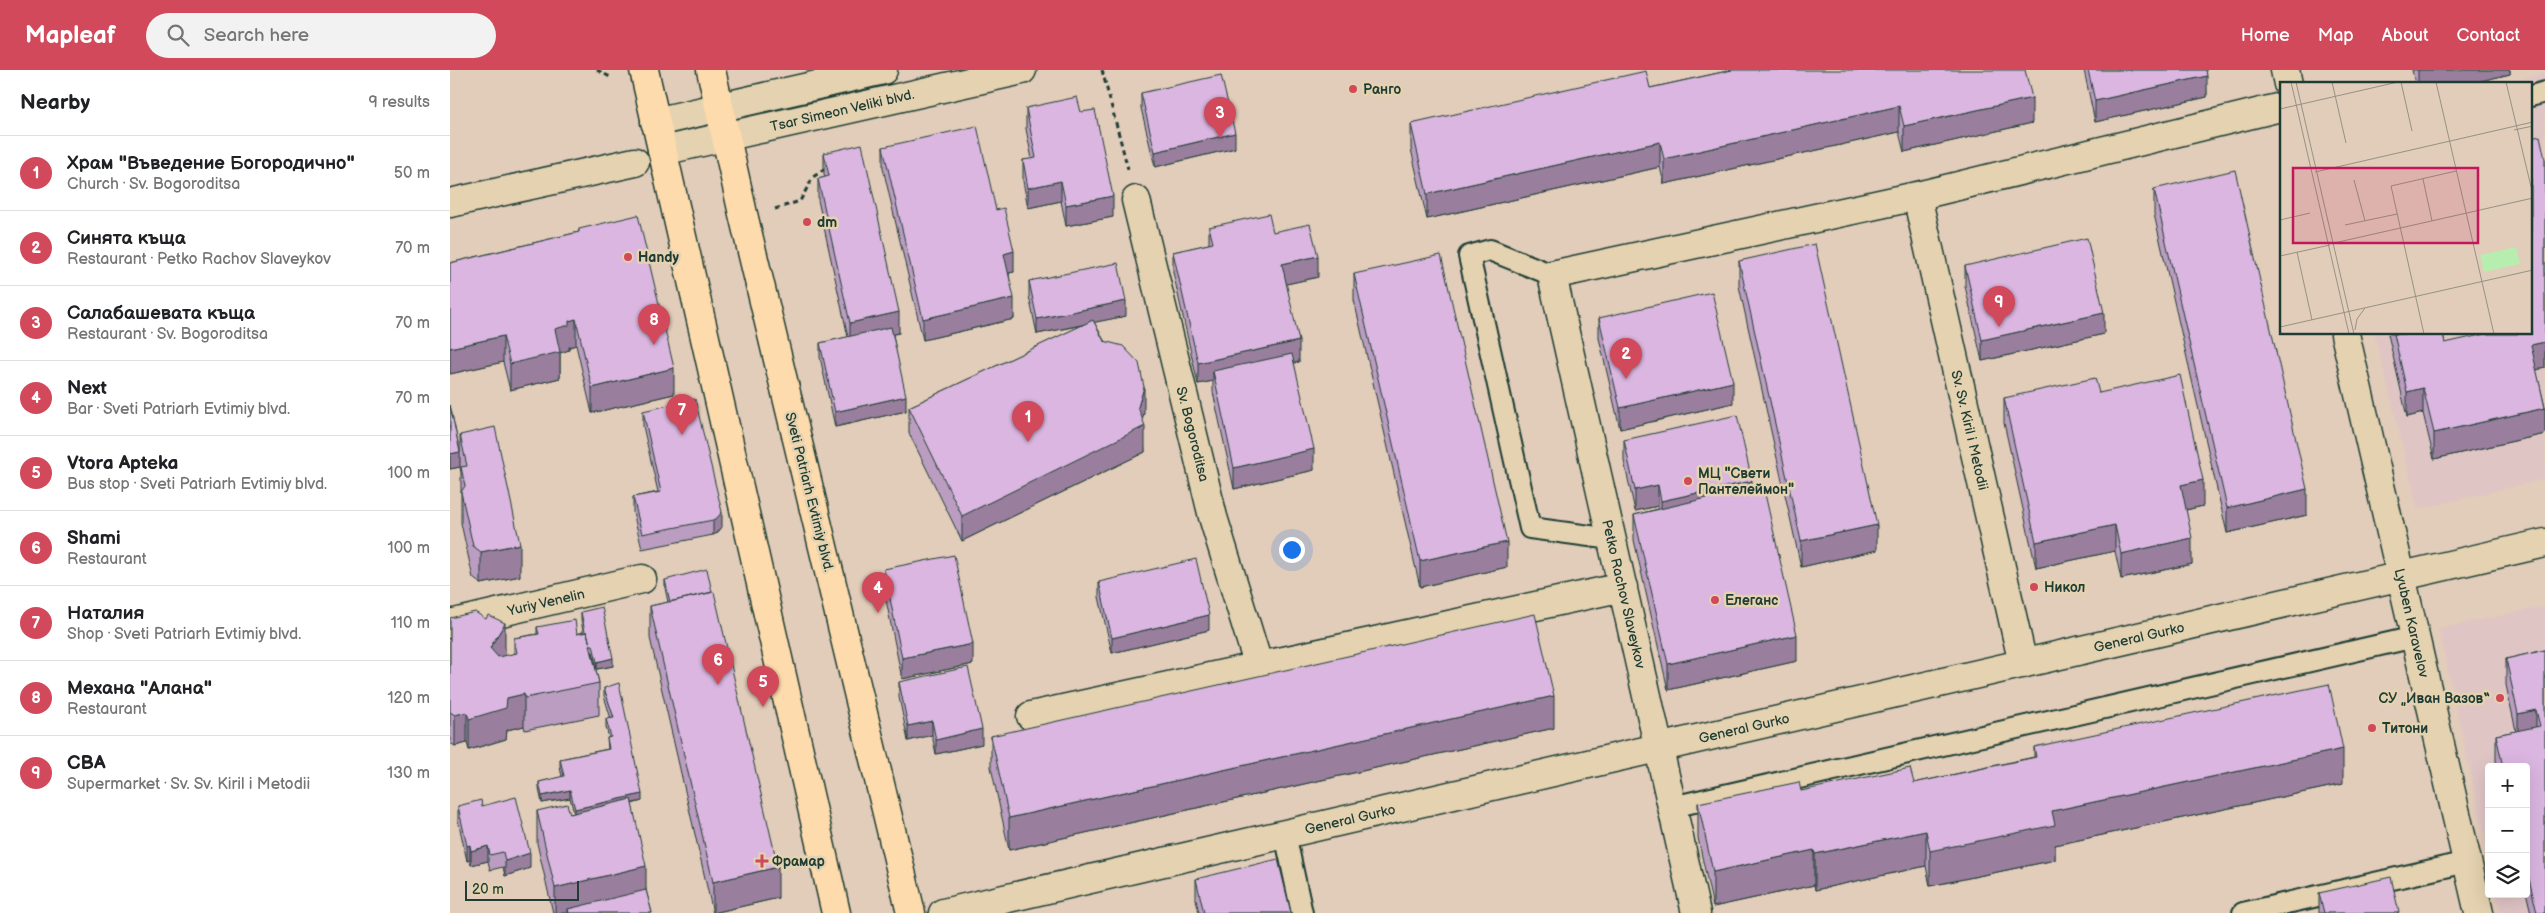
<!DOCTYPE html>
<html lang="en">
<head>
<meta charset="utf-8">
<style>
	:root { --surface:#fff; --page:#f2f2f2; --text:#202124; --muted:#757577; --line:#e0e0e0; --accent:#d1495b }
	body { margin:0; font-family:"Balsamiq Sans",sans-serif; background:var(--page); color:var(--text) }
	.controls { position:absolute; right:15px; bottom:15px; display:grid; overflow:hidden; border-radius:5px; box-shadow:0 5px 20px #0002 }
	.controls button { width:45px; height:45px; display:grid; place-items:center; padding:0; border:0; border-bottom:1px solid var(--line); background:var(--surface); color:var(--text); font:25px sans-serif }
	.scale { position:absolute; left:15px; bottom:12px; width:114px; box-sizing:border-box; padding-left:5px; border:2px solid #1f3d34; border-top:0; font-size:14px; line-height:18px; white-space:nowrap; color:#1f3d34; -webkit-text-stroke:4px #e4d2b0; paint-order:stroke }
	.you { position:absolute; left:841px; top:479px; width:18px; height:18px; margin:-12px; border:4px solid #fff; border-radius:50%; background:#1a73e8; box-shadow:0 0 0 8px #1a73e833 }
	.badge { display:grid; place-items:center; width:32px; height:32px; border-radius:50%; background:var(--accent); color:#fff; font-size:16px; font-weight:700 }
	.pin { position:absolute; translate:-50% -41px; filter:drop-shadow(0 1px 2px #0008) }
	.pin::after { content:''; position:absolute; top:26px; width:18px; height:15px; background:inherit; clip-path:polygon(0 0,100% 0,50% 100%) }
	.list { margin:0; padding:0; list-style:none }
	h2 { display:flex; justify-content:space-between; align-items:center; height:65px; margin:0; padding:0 20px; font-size:21px }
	h2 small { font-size:16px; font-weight:400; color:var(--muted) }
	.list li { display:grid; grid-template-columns:32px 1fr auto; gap:15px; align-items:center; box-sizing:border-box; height:75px; padding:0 20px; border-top:1px solid var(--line) }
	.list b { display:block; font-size:19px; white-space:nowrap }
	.list p { margin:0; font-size:16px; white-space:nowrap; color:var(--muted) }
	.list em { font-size:16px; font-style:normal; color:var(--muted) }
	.icon { flex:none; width:28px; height:28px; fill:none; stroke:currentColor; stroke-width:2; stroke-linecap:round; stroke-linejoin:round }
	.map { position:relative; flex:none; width:2095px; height:843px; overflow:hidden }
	header { display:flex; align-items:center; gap:30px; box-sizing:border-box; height:70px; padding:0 25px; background:var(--accent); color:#fff }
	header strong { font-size:24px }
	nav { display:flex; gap:28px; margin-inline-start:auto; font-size:18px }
	.search { width:350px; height:45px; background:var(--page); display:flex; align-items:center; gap:12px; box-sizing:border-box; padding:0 18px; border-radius:28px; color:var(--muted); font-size:19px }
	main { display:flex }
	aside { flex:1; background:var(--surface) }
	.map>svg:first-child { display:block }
	.built { fill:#e0c5c5 }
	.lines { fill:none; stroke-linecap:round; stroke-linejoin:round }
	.lane-casing { stroke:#1f3d34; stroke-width:24 }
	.street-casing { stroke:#1f3d34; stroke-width:31 }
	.secondary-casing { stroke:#1f3d34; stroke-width:31 }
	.primary-casing { stroke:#1f3d34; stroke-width:31 }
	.path { stroke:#1f3d34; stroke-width:3; stroke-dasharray:5 4; stroke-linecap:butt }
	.lane { stroke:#e4d2b0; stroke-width:20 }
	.street { stroke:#e4d2b0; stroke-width:28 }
	.secondary { stroke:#e4d2b0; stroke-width:28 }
	.primary { stroke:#fedbac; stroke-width:28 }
	.wall { fill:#bb9dc1; stroke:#1f3d34 }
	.shaded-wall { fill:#997f9d; stroke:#1f3d34 }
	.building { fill:#dab6e0; stroke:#1f3d34 }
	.poi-dot { fill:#d1495b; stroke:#e4d2b0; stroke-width:2 }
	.labels { text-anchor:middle; stroke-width:5; stroke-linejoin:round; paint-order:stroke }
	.poi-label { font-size:14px; font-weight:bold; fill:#1f3d34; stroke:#e4d2b0; text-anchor:start }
	.street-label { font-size:14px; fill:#1f3d34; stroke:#e4d2b0 }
	.inset-road { fill:none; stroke:#949384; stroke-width:1 }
	.view { fill:#c2185b; fill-opacity:0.15; stroke:#c2185b; stroke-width:2.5 }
	.inset-edge { fill:none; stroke:#1f3d34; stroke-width:2.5 }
</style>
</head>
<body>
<header>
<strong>Mapleaf</strong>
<div class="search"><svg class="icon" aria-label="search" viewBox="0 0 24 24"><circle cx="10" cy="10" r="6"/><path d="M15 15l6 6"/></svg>Search here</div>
<nav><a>Home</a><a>Map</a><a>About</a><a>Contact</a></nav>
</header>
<main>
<aside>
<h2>Nearby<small>9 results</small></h2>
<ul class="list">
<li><span class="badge">1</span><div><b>Храм &quot;Въведение Богородично&quot;</b><p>Church · Sv. Bogoroditsa</p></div><em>50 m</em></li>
<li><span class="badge">2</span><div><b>Синята къща</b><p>Restaurant · Petko Rachov Slaveykov</p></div><em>70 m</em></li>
<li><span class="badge">3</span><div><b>Салабашевата къща</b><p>Restaurant · Sv. Bogoroditsa</p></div><em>70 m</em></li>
<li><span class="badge">4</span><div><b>Next</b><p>Bar · Sveti Patriarh Evtimiy blvd.</p></div><em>70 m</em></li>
<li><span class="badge">5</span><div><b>Vtora Apteka</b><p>Bus stop · Sveti Patriarh Evtimiy blvd.</p></div><em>100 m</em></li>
<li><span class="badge">6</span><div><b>Shami</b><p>Restaurant</p></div><em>100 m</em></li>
<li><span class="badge">7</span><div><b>Наталия</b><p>Shop · Sveti Patriarh Evtimiy blvd.</p></div><em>110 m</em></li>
<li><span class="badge">8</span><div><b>Механа &quot;Алана&quot;</b><p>Restaurant</p></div><em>120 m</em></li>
<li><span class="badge">9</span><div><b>CBA</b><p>Supermarket · Sv. Sv. Kiril i Metodii</p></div><em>130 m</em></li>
</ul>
</aside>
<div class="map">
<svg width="2095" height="843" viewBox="0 0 2095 843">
	<rect width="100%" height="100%" fill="#e2ccba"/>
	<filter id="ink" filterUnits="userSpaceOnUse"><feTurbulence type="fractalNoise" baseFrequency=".02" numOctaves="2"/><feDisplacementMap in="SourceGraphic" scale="10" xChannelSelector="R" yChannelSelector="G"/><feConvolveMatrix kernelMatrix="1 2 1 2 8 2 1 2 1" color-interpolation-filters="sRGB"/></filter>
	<g filter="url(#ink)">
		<path class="built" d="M2095 3V409L1968 439 1925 264H2081V14H2052Z
			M2095 536V843H2051L2047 824H2076V697H2039V786L1989 559Z"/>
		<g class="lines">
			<g class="lane-casing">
				<path id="lane" d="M2081 26 2095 22
					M1102 205 1040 180 1019 186 1080 458 1162 469
					M1222 737 1965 567
					M835 764 852 843
					M1793 843 2017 792"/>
			</g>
			<g class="street-casing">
				<path id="street" d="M1835 0 1838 14
					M1467 126 1573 594
					M686 130 763 447 809 597
					M0 133 185 92
					M1895 264 2029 843
					M0 554 192 509
					M581 646 1173 517
					M493 843 2095 473
					M1246 843 1102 205 1467 126 1831 37"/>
			</g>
			<g class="secondary-casing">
				<path id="secondary" d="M205 52 433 0
					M212 81 572 0"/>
			</g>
			<g class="primary-casing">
				<path id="primary" d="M194 0 386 843
					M261 0 293 144 461 843"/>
			</g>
			<path class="path" d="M147 0 162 8
				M652 0 678 99
				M325 139 350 131 363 107 376 98"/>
			<use href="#lane" class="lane"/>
			<use href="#street" class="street"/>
			<use href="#secondary" class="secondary"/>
			<use href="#primary" class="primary"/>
		</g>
		<path class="wall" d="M1282 0 1582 53 1454 82 1449 62 1214 114 1210 97 977 149 961 79V54L1200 18Z
			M1634 0H1756L1757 27 1645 52Z
			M1962 0H2060V4L2018 14H1965Z
			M691 23 785 78 705 97 691 38Z
			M576 38 663 147 616 156 611 131 578 138 573 111V90L582 89 576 59Z
			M433 77 546 140 564 202 559 203 564 249 473 270 433 98Z
			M374 83 449 263 443 264 456 341 385 357 370 287V273L398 267 368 130V109L375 107 374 104Z
			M2095 89V298L2086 300 2095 337V364L1984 389 1973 343 1957 347 1938 264H1993L1995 273 2081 264Z
			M1704 119 1857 445 1777 463 1704 144Z
			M759 157 823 162 868 207 836 214 849 292 844 293 864 400 784 419 763 322V311L748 314 723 202V182L759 174Z
			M129 159 224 324 142 343 126 275 119 277V280L110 283V308L60 320 53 292 0 304V193L129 162Z
			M1289 191 1427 480 1351 497 1289 216Z
			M1515 196 1654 264 1532 291 1515 216Z
			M904 204 1057 497 970 517 904 230Z
			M579 211 676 246 644 252 694 343 692 348 695 382 512 471 459 363V337L633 255 587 264 579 226Z
			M1149 248 1283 333 1170 359 1149 268Z
			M1649 323 1753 436 1736 440 1742 494 1671 509 1665 481 1586 498 1554 353V328Z
			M0 335 10 382V365L70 506 31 514 23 508 11 453V403L10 397 0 399Z
			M193 341 272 457 267 463 263 465 192 479 183 442V427L208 422 193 356Z
			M1174 370 1302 418 1347 591 1218 620 1184 470V445L1208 439V436L1185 441 1174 391Z
			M434 499 523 594 452 609 434 520Z
			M215 510 328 828 263 843 200 568V536L218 532 215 518Z
			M649 512 759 560 662 583 649 527Z
			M131 542 163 596 147 599 143 582H142L149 613V645L75 660 74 656 57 660 56 669 19 680 17 673 5 676 0 673V548L55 584 54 586 64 584V568L87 564V557L127 564 133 562 131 549Z
			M2095 580V843H2081L2076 822V697H2048L2046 691V665L2066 661 2056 615V589Z
			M449 612 532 674 486 684 482 665 458 671 449 627Z
			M154 618 192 731 182 734 196 820 202 843H103L87 773V741L120 744 124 743 120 728 92 733 89 719V712L112 707 110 697V689L158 679 157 668H159L156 657V649H161L154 626Z
			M1104 658 559 780 541 697V666Z
			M1584 677 1893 714 1605 775V790L1480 816 1476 796 1365 820 1364 815 1263 837 1248 768V733L1351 721 1464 713 1584 687Z
			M8 736H32L80 798 55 806 53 797 40 800 38 791 21 795 20 790 17 791 8 750Z
			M746 809 841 843H749L746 830Z
			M1869 823 1949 843H1869Z"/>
		<path class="shaded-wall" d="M1968 0H2060V4L2018 14H1968Z
			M1757 6V27L1645 52V31Z
			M1582 28V53L1454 82V56Z
			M1449 36V62L1214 114V89Z
			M785 63V78L705 97V82Z
			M1210 72V97L977 149V124Z
			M611 111V131L578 138V118Z
			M663 126V147L616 156V135Z
			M564 181V202L554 204V184Z
			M868 186V207L832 215V194Z
			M564 228V249L473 270V249Z
			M676 231V246L587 264V249Z
			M449 242V263L400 274V253Z
			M1654 243V264L1532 291V270Z
			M126 249V275L119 277V280L110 283V308L60 320V294L105 259 119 251Z
			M53 266V292L0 304V278Z
			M849 271V292L765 310 763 301V311L748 314V293Z
			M2095 272V298L2081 301V275Z
			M224 298V324L142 343V318Z
			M1283 312V333L1170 359V338Z
			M694 317V343L689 360 695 356V382L512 471V446L688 337Z
			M1973 318V343L1957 347V322Z
			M456 326V341L385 357V342Z
			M2095 338V364L1984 389V363Z
			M864 379V400L784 419V398Z
			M10 382V397L0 399V384Z
			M1753 410V436L1731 441V415Z
			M1302 411V432L1211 452V431Z
			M1208 415V436L1185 441V420Z
			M1857 419V445L1777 463V438Z
			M272 442V457L267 463 263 465V450Z
			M1427 455V480L1351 497V471Z
			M1665 455V481L1586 498V472Z
			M1742 468V494L1671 509V484Z
			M1057 472V497L970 517V491Z
			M70 474V506L31 514V482Z
			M759 545V560L662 583V568Z
			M55 553V584L40 609V578Z
			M1347 565V591L1218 620V594Z
			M523 574V594L452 609V588Z
			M163 588V596L147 599V592Z
			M74 624V656L57 660 56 669 19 680V649L57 628Z
			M1104 626V658L559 780V748Z
			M2086 640V665L2068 669V644Z
			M17 642V673L5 676V645Z
			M482 651V665L458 671V656Z
			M532 659V674L486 684V670Z
			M1893 679V714L1605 775V790L1480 816V781L1602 741Z
			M120 720V728L92 733V726Z
			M192 724V731L125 747V739Z
			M1476 761V796L1365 820V784Z
			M20 775V790L17 791V776Z
			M38 776V791L21 795V781Z
			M1364 780V815L1263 837V802Z
			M80 783V798L55 806V791Z
			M196 796V828L118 839V843H105V818Z
			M328 797V828L263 843V812Z"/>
		<path class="building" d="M1282 0H1575L1582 28 1454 56 1449 36 1214 89 1210 72 977 124 961 54 1196 1 1200 18Z
			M1638 0H1756L1757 6 1645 31Z
			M771 5 785 63 705 82 691 23Z
			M627 27 631 42 645 40 663 126 616 135 611 111 578 118 573 90 586 88 576 38Z
			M527 56 546 140 554 138 564 181 554 184 564 228 473 249 433 77Z
			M2090 66 2095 89V272L2081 275 2095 338 1984 363 1973 318 1957 322 1944 264H1993L1995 273 2035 264H2081V68Z
			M412 74 449 242 400 253 368 109 379 106 374 83Z
			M1785 100 1857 419 1777 438 1704 119Z
			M819 144 823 162 860 154 868 186 832 194 849 271 748 293 723 182 763 173 759 157Z
			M188 145 224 298 142 318 126 249 119 251V255L105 259 110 282 60 294 53 266 0 278V193L129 162V159Z
			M1637 168 1654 243 1532 270 1515 196Z
			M1365 174 1427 455 1351 471 1289 191Z
			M991 185 1057 472 970 491 904 204Z
			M668 193 676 231 587 249 579 211Z
			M1262 222 1283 312 1170 338 1149 248Z
			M643 250 654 271 673 276 689 293 694 317 688 337 695 356 512 446 459 337Z
			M441 257 456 326 385 342 370 273Z
			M842 284 864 379 784 398 763 301Z
			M1730 305 1753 410 1731 415 1742 468 1671 484 1665 455 1586 472 1554 328 1645 308 1649 323Z
			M245 329 272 442 267 448 263 450 192 464 183 427 211 422 193 341Z
			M0 335 10 382 0 384Z
			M1287 345 1302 411 1211 431 1208 415 1185 420 1174 370Z
			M45 357 70 474 31 482 23 476 11 422 15 416 11 397 17 396 10 365Z
			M1313 415 1347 565 1218 594 1184 445Z
			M504 485 523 574 452 588 434 499Z
			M746 489 759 545 662 568 649 512Z
			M257 499 262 522 220 532 215 510Z
			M264 522 328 797 263 812 200 536Z
			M152 537 163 588 147 592 143 575H140L137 562H135L131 542Z
			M25 542 36 549 38 545 55 553 40 578 48 587 67 583 64 568 89 564 87 557 125 550 127 564 137 562 149 613 75 628 74 624 57 628 56 638 19 649 17 642 5 645 0 642V548Z
			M1085 544 1104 626 559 748 541 666Z
			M2095 580V843H2087L2076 796V697H2053L2046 665 2090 656 2086 640 2068 644 2056 589Z
			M518 597 532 659 486 670 482 651 458 656 449 612Z
			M169 613 192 724 125 739 120 720 92 726 89 712 114 706 110 689 159 679 157 668 161 667 156 649 164 648 154 618Z
			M1879 614 1893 679 1602 741 1605 755 1480 781 1476 761 1365 784 1364 780 1263 802 1248 733 1349 712 1351 721 1460 698 1464 713 1586 687 1584 677Z
			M66 727 80 783 55 791 53 782 40 785 38 776 21 781 20 775 17 776 8 736 31 730 32 736Z
			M181 729 196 796 105 818 87 741 117 734 120 744Z
			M828 789 841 843H754L746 809Z
			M1941 807 1949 843H1874L1869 823Z
			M196 820 202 843H119L118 839Z"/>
	</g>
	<g class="poi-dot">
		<circle cx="903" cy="19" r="5"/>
		<circle cx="357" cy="152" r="5"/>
		<circle cx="178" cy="187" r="5"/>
		<circle cx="1238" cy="411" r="5"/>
		<circle cx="1584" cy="517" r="5"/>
		<circle cx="1265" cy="530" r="5"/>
		<circle cx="2050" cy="628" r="5"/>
		<circle cx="1922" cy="658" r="5"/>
		<path d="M309.5 783.5h5v5h5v5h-5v5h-5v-5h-5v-5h5z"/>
	</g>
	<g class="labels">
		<g class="poi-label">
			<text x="913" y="24">Ранго</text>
			<text x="367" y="157">dm</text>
			<text x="188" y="192">Handy</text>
			<text x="1248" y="408">МЦ "Свети<tspan x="1248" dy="16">Пантелеймон"</tspan></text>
			<text x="1594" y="522">Никол</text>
			<text x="1275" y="535">Елеганс</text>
			<text x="2040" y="633" text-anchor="end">СУ „Иван Вазов“</text>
			<text x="1932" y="663">Титони</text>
			<text x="322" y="796">Фрамар</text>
		</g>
		<g class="street-label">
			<text transform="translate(392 40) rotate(-13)" y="5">Tsar Simeon Veliki blvd.</text>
			<text transform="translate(1520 360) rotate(77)" y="5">Sv. Sv. Kiril i Metodii</text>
			<text transform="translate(743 364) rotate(76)" y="5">Sv. Bogoroditsa</text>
			<text transform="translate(360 422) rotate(76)" y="5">Sveti Patriarh Evtimiy blvd.</text>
			<text transform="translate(1174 524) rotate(77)" y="5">Petko Rachov Slaveykov</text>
			<text transform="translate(96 532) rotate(-13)" y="5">Yuriy Venelin</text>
			<text transform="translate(1962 553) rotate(77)" y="5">Lyuben Karavelov</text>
			<text transform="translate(1689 567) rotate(-13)" y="5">General Gurko</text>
			<text transform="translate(1294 658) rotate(-13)" y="5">General Gurko</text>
			<text transform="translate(900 749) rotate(-13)" y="5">General Gurko</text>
		</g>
	</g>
	<g transform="translate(1830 12)">
		<rect width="252" height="252" fill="#e2ccba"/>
		<path d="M236 165 240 182 204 190 200 173Z" fill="#b7eeb0"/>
		<path class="inset-road" d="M11 0 69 252M16 0 74 252M52 0 66 61M121 0 132 49M156 0 214 252M226 0 253 113M0 27 118 0M234 48 253 44M35 90 253 40M143 97 152 139M74 98 85 139M0 138 30 131M65 143 117 132M54 161 253 116M17 170 32 238M0 174 50 163M0 245 253 188M75 248 77 237 85 226M144 252 111 104 176 89"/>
		<path class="view" d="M13 86H198V161H13Z"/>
		<rect width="252" height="252" class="inset-edge"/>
	</g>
</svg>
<div class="controls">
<button>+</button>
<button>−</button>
<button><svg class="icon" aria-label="layers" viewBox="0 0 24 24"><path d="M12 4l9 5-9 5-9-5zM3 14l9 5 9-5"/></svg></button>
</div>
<div class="scale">20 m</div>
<div class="you"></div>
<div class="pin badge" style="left:578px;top:372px">1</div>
<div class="pin badge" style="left:1176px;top:309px">2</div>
<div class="pin badge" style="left:770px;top:68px">3</div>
<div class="pin badge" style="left:428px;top:543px">4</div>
<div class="pin badge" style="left:313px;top:637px">5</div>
<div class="pin badge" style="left:268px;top:615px">6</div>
<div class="pin badge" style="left:232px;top:365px">7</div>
<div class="pin badge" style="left:204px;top:275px">8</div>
<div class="pin badge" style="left:1549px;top:257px">9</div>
</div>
</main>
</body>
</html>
